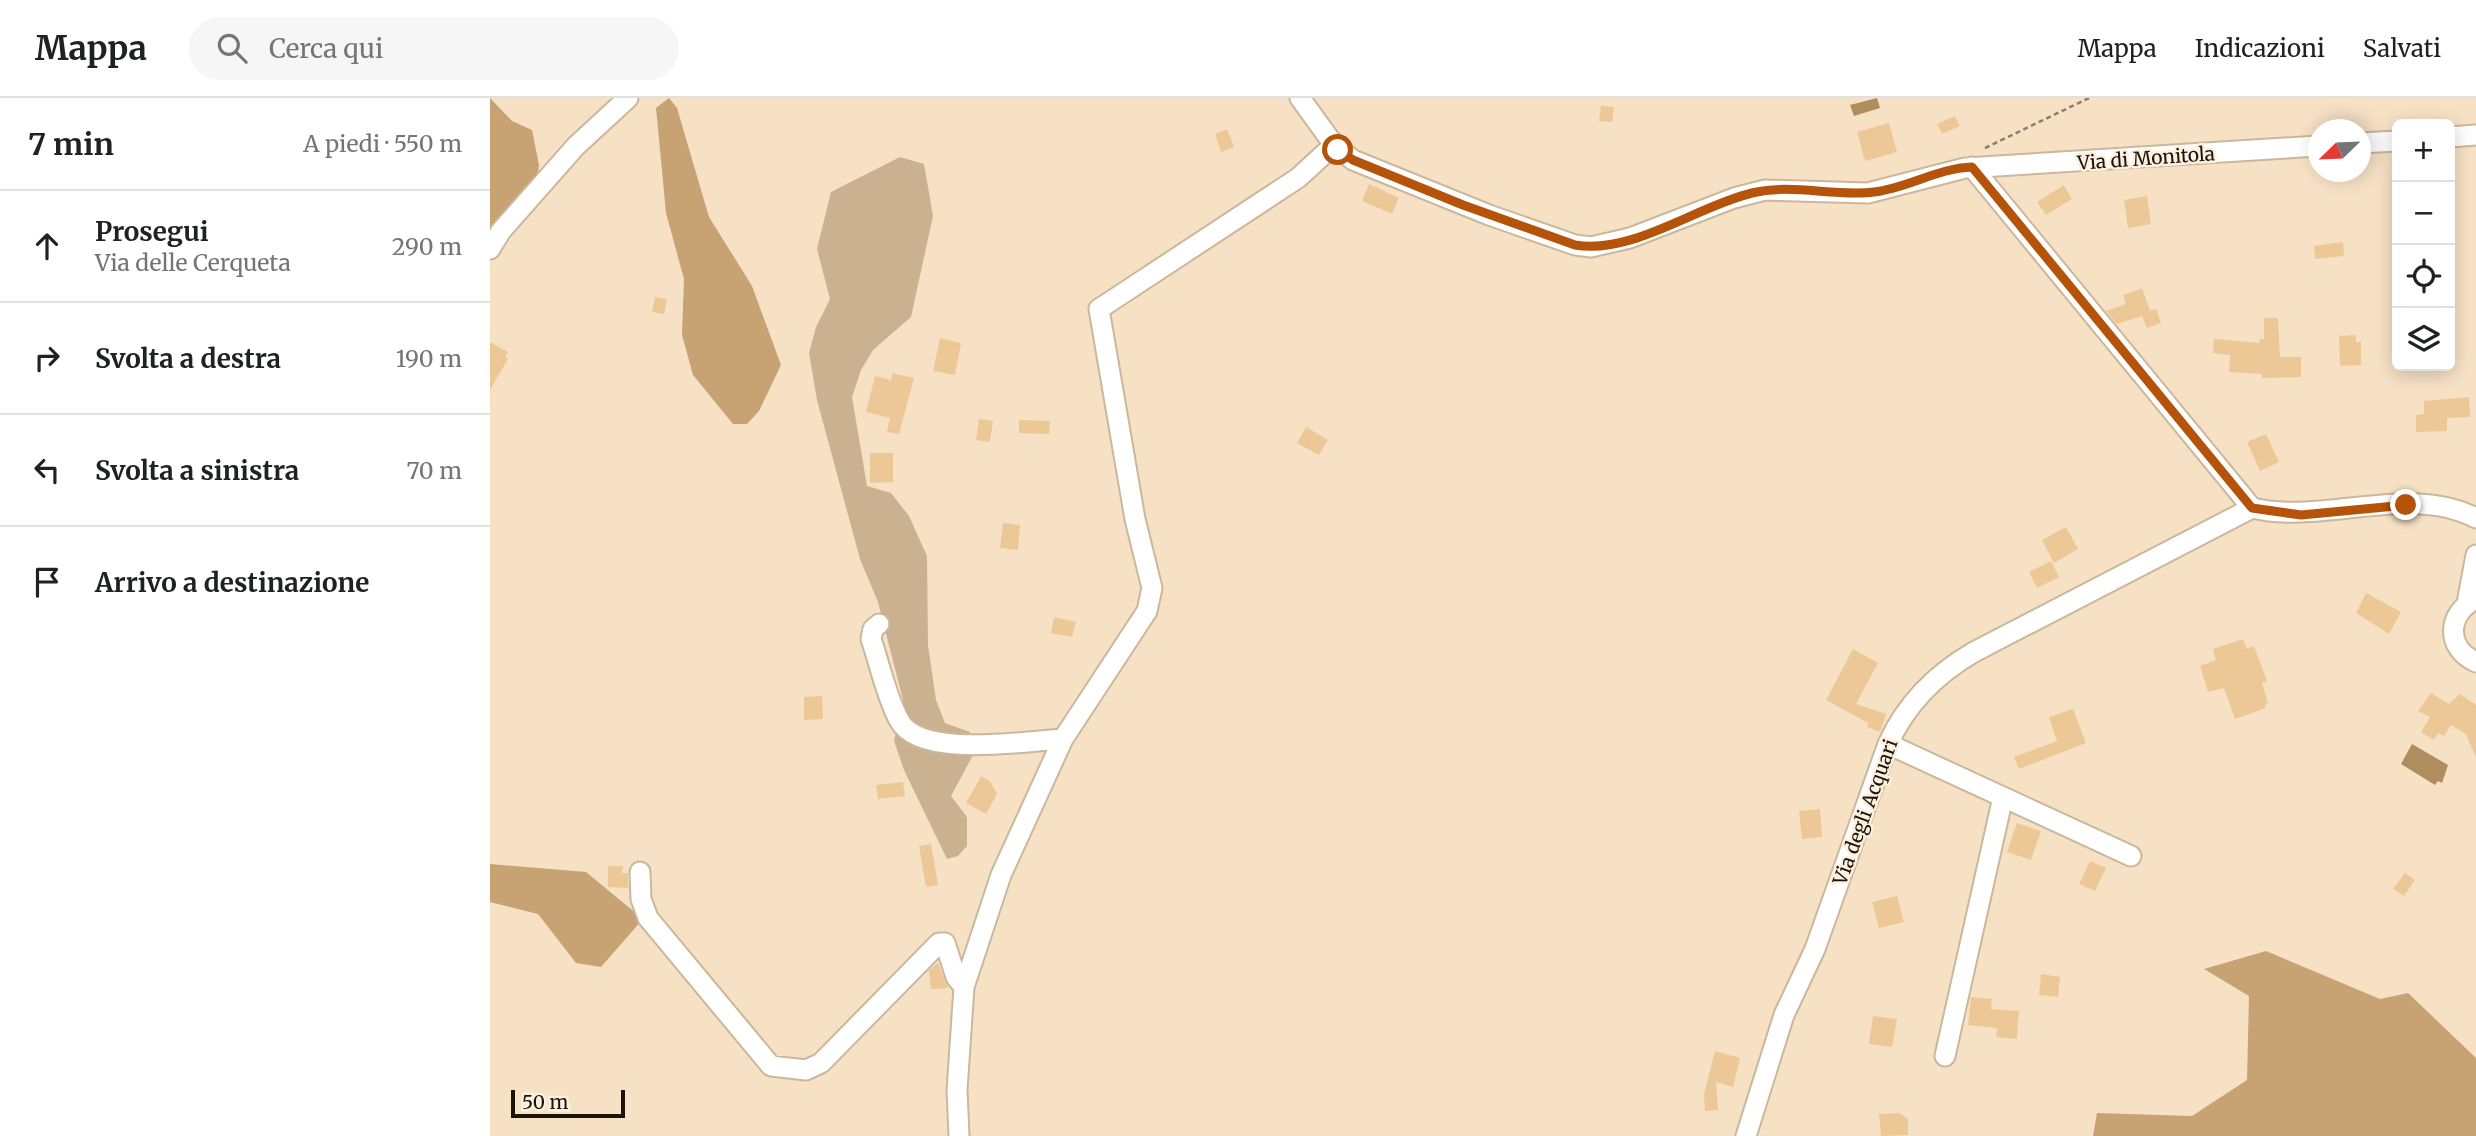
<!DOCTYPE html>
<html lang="it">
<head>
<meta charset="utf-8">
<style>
	:root { --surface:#fff; --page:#f6f6f6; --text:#202124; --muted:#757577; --line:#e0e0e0 }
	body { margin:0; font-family:Merriweather,serif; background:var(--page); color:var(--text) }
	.controls { position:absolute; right:21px; top:21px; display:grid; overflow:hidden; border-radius:10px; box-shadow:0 4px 18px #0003 }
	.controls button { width:63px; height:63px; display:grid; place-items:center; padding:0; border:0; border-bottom:2px solid var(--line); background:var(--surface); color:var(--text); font:35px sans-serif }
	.compass { position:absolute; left:1818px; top:21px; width:63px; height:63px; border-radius:50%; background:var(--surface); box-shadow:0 4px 18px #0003; rotate:247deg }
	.scale { position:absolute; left:21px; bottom:18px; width:114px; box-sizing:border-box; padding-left:7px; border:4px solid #1b1309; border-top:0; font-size:19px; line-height:24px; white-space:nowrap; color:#1b1309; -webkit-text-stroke:5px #fdf0df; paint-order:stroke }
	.stop { position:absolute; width:21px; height:21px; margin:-16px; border:5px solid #b45309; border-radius:50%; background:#fff }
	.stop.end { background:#b45309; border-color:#fff; box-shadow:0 2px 7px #0008 }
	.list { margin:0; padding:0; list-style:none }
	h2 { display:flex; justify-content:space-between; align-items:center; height:91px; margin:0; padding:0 28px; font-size:30px }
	h2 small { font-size:23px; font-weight:400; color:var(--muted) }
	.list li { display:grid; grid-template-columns:46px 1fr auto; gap:21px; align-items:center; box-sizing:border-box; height:112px; padding:0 28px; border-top:2px solid var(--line) }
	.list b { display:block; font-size:26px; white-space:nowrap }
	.list p { margin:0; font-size:23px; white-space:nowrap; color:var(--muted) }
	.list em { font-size:23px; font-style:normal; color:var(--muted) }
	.icon { flex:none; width:38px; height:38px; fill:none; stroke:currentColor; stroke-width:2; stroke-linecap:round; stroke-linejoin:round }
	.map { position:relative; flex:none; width:1986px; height:1038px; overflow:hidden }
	header { display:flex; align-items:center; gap:42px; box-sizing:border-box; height:98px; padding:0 35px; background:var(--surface); border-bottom:2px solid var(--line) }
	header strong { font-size:33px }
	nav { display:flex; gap:38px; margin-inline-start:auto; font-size:24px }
	.search { width:490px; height:63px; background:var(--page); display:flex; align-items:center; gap:18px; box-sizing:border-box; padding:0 24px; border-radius:38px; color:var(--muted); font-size:26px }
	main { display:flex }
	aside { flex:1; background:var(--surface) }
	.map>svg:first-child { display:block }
	.green { fill:#cab190 }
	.forest { fill:#c7a374 }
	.water { fill:#b08d5e }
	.building { fill:#edc897 }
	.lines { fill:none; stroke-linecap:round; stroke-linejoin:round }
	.minor-casing { stroke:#cbb79b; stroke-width:23 }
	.path { stroke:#8c7d6a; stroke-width:2.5; stroke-dasharray:5 3.5; stroke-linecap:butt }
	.minor { stroke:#fff; stroke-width:19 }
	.route { stroke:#b45309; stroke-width:9 }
	.labels { text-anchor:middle; stroke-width:5; stroke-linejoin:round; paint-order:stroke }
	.street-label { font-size:19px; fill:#1b1309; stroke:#fdf0df }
</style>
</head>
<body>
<header>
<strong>Mappa</strong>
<div class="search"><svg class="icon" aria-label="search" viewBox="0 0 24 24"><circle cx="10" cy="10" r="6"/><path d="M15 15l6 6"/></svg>Cerca qui</div>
<nav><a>Mappa</a><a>Indicazioni</a><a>Salvati</a></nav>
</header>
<main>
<aside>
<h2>7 min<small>A piedi · 550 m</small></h2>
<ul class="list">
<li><svg class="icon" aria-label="ahead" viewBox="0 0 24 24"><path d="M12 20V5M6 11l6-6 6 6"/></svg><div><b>Prosegui</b><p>Via delle Cerqueta</p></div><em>290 m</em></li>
<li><svg class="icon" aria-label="right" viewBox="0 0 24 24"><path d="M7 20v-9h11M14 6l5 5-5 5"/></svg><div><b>Svolta a destra</b></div><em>190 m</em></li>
<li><svg class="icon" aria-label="left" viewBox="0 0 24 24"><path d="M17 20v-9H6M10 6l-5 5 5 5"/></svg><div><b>Svolta a sinistra</b></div><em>70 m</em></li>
<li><svg class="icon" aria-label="arrive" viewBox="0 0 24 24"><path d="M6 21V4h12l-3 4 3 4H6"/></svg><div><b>Arrivo a destinazione</b></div></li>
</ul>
</aside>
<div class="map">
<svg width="1986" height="1038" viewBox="0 0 1986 1038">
	<rect width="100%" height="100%" fill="#f6e1c5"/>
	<path class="green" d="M410 59 434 66 443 118 421 219 383 252 371 272 362 299 377 388 401 395 419 418 437 458 438 547 446 602 455 625 480 634 483 657 461 698 477 719V748L468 758 457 761 414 672 404 643 413 602 388 504 370 461 327 302 319 255 326 229 340 201 327 151 341 94Z"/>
	<path class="forest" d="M0 0 22 23 42 32 49 67 47 83 0 134Z
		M179 0 187 10 219 119 262 188 291 267 269 313 257 326H243L203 277 192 237 194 181 176 115 166 10Z
		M0 766 96 774 153 821 111 869 86 865 48 816 0 804Z
		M1776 853 1890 901 1918 895 1986 960V1038H1603L1607 1015 1702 1018 1757 982 1759 898 1714 871Z"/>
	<path class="water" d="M1387 0 1390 10 1364 18 1360 7Z
		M1922 646 1958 667 1952 685 1948 683 1945 687 1911 666Z"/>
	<path class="building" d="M1111 8 1124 9 1122 24 1109 23Z
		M1465 18 1470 28 1452 36 1447 26Z
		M1399 25 1407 54 1375 63 1367 34Z
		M737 31 744 49 731 54 725 36Z
		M879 86 909 100 902 116 872 103Z
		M1574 87 1582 101 1556 117 1547 104Z
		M1657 98 1661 126 1638 130 1634 102Z
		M1853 144 1854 158 1825 161 1824 148Z
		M1652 190 1660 213 1666 211 1671 225 1657 230 1652 218 1627 226 1616 213 1636 206 1633 197Z
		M165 199 177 201 174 216 162 214Z
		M1774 220H1788L1790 259H1811V279L1772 280V276L1739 274 1740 257 1723 255 1724 241 1770 245 1769 241H1774Z
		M1866 237V244H1871V267L1850 268 1849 238Z
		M450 240 471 245 465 277 443 273Z
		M0 244 18 254 15 260 18 261 0 292Z
		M402 275 424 280 409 336 397 334 400 320 376 314 385 278 401 282Z
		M1979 299 1980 319 1957 320V333L1926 334V317L1934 316V303Z
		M489 321 503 323 500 344 486 342Z
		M529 322 560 323 559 336 529 335Z
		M816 329 838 342 829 357 807 345Z
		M1776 336 1789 364 1770 373 1757 344Z
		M380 355H403V384L380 385Z
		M513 425 530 427 528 452 510 450Z
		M1576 429 1588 451 1564 465 1552 442Z
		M1561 463 1569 479 1547 490 1539 474Z
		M1876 495 1911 514 1899 536 1866 515Z
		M564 519 586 524 582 539 561 535Z
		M1753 541 1757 551 1764 548 1777 583 1772 585 1778 605 1775 606 1776 610 1745 621 1734 590 1718 594 1710 568 1726 562 1723 551Z
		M1363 551 1388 565 1366 606 1396 616 1390 634 1377 629 1378 625 1336 602Z
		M1941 595 1959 606 1970 596 1986 607V660L1976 636 1961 627 1954 638 1948 635 1944 642 1931 634 1940 619 1928 613Z
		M332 598 333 621 314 622V599Z
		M1583 611 1596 645 1529 671 1524 659 1567 643 1559 619Z
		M491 678 500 683 507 696 496 716 476 705Z
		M413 684 415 698 388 701 386 687Z
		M1330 711 1332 739 1312 741 1309 713Z
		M1527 725 1551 733 1541 762 1517 754Z
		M441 746 448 787 436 789 429 748Z
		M1600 763 1616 770 1605 793 1589 786Z
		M118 768H133L132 775H138V790L118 789Z
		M1915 775 1925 782 1914 798 1903 791Z
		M1407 798 1414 824 1389 830 1382 804Z
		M448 865 458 890 441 891 439 872Z
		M1551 876 1570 879 1568 899 1549 897Z
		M1481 899 1502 901 1501 911 1529 913 1527 941 1506 939 1507 930 1478 927Z
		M1383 918 1407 921 1402 949 1379 946Z
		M1225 953 1250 960 1243 989 1226 984 1228 1012 1215 1013 1214 997Z
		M1409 1015 1418 1021V1037L1391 1038 1389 1016Z"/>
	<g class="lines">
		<g class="minor-casing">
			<path id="minor" d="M810 0 844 47 863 62 999 117 1085 147 1101 149 1140 140 1244 100 1275 92 1378 95 1475 70 1828 48
				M1960 39 1986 37
				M1870 45 1907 43
				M1482 69 1762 410C1834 427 1919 385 1986 420
				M0 151 11 133 86 48 138 0
				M1986 501C1957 515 1955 550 1986 564
				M1977 505 1986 457
				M389 526 383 531 381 541C390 567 396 598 409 622 429 661 536 643 573 641
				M1398 646 1641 758
				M150 774 151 801 158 820 281 968 316 972 331 965 449 845H455L466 879 474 889
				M1455 958 1513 699
				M469 1038 467 992 474 889 511 777 573 641 657 513 662 490 645 421 609 211 808 80 844 47
				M1256 1038 1294 917 1325 851 1398 646C1416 606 1446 576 1484 554L1762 410"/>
		</g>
		<path class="path" d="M1495 50 1599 0"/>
		<use href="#minor" class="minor"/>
	</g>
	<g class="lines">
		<path class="route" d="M848 52 863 62 973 107 1085 147C1142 157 1207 108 1262 95 1302 85 1344 99 1384 94 1418 90 1448 70 1482 69L1762 410 1811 417 1916 407"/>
	</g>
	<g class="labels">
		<g class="street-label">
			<text transform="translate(1656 60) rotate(-4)" y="7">Via di Monitola</text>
			<text transform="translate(1375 714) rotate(-70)" y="7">Via degli Acquari</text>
		</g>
	</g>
</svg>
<div class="controls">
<button>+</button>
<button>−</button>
<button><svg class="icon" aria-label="locate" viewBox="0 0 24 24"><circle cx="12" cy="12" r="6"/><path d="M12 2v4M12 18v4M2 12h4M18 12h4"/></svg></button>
<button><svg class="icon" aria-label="layers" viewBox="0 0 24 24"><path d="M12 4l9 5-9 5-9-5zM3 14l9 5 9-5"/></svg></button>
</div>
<svg class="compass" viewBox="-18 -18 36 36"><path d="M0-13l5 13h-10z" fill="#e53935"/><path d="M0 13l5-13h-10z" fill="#757577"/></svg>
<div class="scale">50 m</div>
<div class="stop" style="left:848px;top:52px"></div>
<div class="stop end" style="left:1916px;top:407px"></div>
</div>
</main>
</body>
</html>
